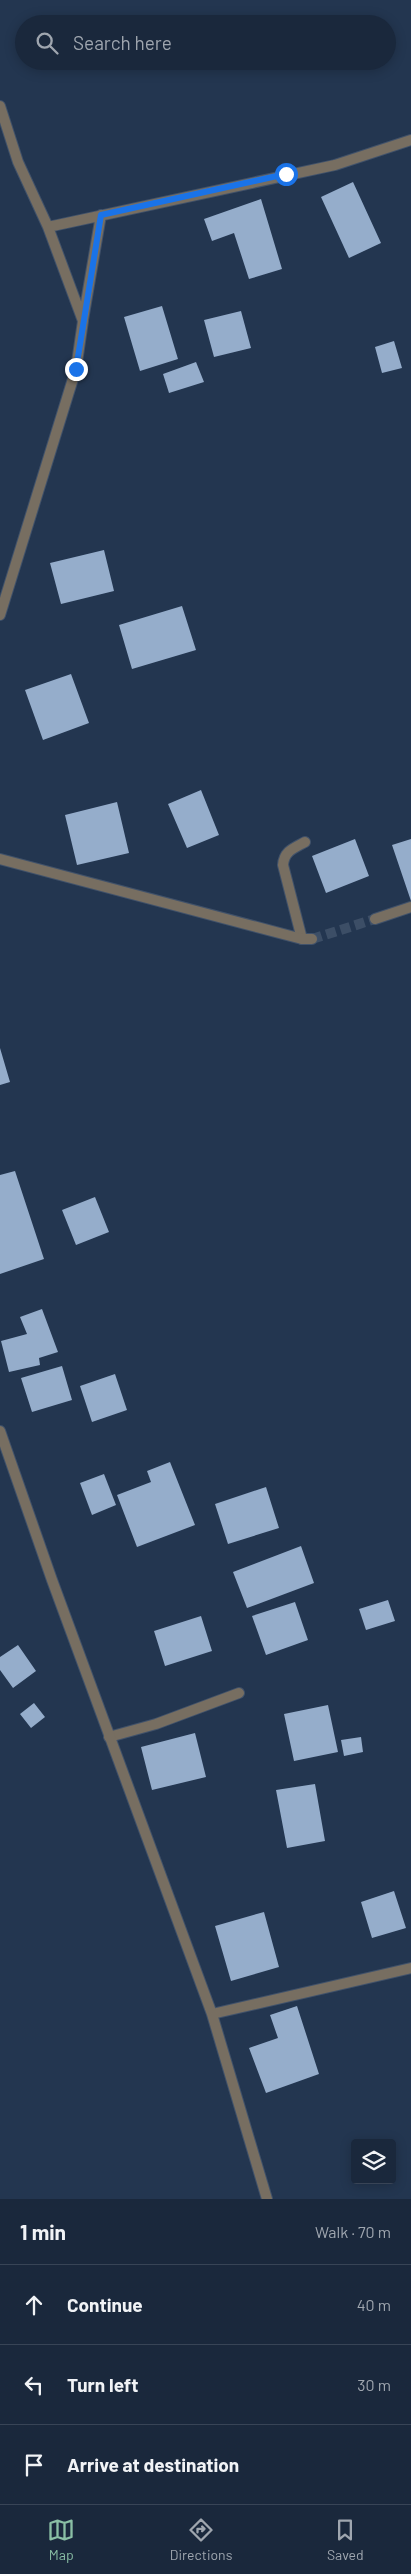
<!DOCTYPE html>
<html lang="en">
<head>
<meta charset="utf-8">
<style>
	:root { --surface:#1a283c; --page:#233043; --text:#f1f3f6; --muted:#9fa6af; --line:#384456; --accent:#8abfa5 }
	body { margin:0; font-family:Barlow,sans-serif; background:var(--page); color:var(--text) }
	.controls { position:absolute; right:15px; bottom:15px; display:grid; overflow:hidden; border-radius:5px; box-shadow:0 2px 12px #0003 }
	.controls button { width:45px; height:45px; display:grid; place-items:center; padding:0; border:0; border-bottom:1px solid var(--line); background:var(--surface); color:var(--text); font:25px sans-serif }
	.stop { position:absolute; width:15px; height:15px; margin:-11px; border:4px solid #1a73e8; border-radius:50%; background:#fff }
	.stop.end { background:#1a73e8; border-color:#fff; box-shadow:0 1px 5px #0008 }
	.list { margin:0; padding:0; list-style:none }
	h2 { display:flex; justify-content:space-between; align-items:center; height:65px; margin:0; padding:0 20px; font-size:21px }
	h2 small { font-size:16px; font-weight:400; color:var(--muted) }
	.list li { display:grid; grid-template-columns:32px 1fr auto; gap:15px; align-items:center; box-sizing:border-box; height:80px; padding:0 20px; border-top:1px solid var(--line) }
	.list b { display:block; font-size:19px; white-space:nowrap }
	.list em { font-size:16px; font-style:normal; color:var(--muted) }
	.icon { flex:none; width:28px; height:28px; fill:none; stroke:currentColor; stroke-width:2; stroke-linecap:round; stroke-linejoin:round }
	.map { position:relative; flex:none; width:411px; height:2199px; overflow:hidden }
	.search { position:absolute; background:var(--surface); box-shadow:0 2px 12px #0003; left:15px; right:15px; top:15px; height:55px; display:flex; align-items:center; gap:12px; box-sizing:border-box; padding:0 18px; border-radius:28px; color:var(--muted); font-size:19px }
	.sheet { height:305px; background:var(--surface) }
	nav { display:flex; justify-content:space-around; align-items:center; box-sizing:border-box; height:70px; border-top:1px solid var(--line); background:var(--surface); font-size:14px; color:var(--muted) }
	nav a { display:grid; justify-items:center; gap:2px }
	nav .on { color:var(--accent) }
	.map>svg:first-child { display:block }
	.building { fill:#95adcb }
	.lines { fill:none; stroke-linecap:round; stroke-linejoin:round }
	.street-tunnel { stroke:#3c4e66; stroke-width:10; stroke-dasharray:10 5; stroke-linecap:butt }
	.lane-casing { stroke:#41526a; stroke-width:12 }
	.street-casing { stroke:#41526a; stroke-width:12 }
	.lane { stroke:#776e61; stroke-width:10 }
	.street { stroke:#776e61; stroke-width:10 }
	.route { stroke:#1a73e8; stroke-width:6 }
</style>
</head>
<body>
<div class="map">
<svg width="411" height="2199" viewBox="0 0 411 2199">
	<rect width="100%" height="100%" fill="#233650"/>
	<path class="building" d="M353 182 381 243 349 258 321 197Z
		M261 199 282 269 249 279 234 233 212 241 204 219Z
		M162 306 178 359 140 371 124 317Z
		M241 311 251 348 214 357 204 320Z
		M394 341 402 368 382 373 375 347Z
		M196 362 204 382 169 393 163 374Z
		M104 550 114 591 61 604 50 563Z
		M182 606 196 650 132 669 119 625Z
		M71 674 89 723 43 740 25 690Z
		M201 790 219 835 187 848 168 804Z
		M117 802 129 853 77 865 65 815Z
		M355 839 369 876 326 893 312 856Z
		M411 839V901L392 845Z
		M0 1048 10 1082 0 1085Z
		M15 1171 44 1259 0 1274V1175Z
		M95 1197 109 1232 76 1245 62 1210Z
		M42 1309 58 1352 39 1358 40 1365 9 1372 1 1341 27 1334 20 1317Z
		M62 1366 72 1400 32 1412 21 1378Z
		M115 1374 127 1410 92 1422 80 1386Z
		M170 1462 195 1525 137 1547 117 1495 151 1482 147 1471Z
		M104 1474 116 1505 92 1515 80 1483Z
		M266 1487 279 1528 228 1544 215 1504Z
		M301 1546 314 1583 247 1608 233 1572Z
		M388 1600 395 1621 366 1630 359 1609Z
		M295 1602 308 1640 266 1655 252 1616Z
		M201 1616 212 1651 165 1666 154 1631Z
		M18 1645 36 1671 13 1688 0 1670V1657Z
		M34 1703 45 1717 31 1728 20 1714Z
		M328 1705 338 1752 294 1761 284 1714Z
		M195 1733 206 1777 152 1790 141 1747Z
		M361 1737 363 1752 344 1756 341 1740Z
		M315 1784 325 1841 287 1848 276 1790Z
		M394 1891 406 1928 372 1938 361 1902Z
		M264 1912 279 1967 231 1981 215 1926Z
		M297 2006 319 2074 266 2093 249 2048 278 2038 270 2015Z"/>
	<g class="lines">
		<path class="street-tunnel" d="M312 939 375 919"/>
		<g class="lane-casing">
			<path id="lane" d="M302 939 283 865C284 851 294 848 305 842
				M109 1737 156 1724 239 1693"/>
		</g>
		<g class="street-casing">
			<path id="street" d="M0 106 18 162 48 227 83 321 76 369 0 615
				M48 227 335 165 411 140
				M83 320 101 215
				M0 859 302 939H312
				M375 919 411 907
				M0 1431 52 1580 212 2014 267 2199
				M212 2014 411 1968"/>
		</g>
		<use href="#lane" class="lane"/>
		<use href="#street" class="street"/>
	</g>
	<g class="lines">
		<path class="route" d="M76 369 101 215 286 174"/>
	</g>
</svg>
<div class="controls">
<button><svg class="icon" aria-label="layers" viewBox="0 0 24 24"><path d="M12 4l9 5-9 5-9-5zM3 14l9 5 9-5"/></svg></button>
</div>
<div class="stop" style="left:286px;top:174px"></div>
<div class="stop end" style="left:76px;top:369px"></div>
<div class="search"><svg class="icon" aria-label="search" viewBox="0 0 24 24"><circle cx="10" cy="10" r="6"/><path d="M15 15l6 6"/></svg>Search here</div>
</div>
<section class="sheet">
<h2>1 min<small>Walk · 70 m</small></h2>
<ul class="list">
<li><svg class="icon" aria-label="ahead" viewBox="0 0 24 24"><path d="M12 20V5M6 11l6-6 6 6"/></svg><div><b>Continue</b></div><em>40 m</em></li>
<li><svg class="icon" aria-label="left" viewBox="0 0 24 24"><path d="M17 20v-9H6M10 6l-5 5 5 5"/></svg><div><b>Turn left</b></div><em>30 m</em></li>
<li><svg class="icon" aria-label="arrive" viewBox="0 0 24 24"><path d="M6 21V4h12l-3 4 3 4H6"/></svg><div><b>Arrive at destination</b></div></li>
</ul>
</section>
<nav>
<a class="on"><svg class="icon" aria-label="map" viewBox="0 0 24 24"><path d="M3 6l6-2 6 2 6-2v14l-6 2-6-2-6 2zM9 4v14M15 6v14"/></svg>Map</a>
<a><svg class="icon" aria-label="directions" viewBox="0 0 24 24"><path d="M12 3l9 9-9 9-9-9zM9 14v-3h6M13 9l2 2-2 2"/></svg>Directions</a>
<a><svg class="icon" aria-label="saved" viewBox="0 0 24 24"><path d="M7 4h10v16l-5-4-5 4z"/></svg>Saved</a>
</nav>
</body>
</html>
